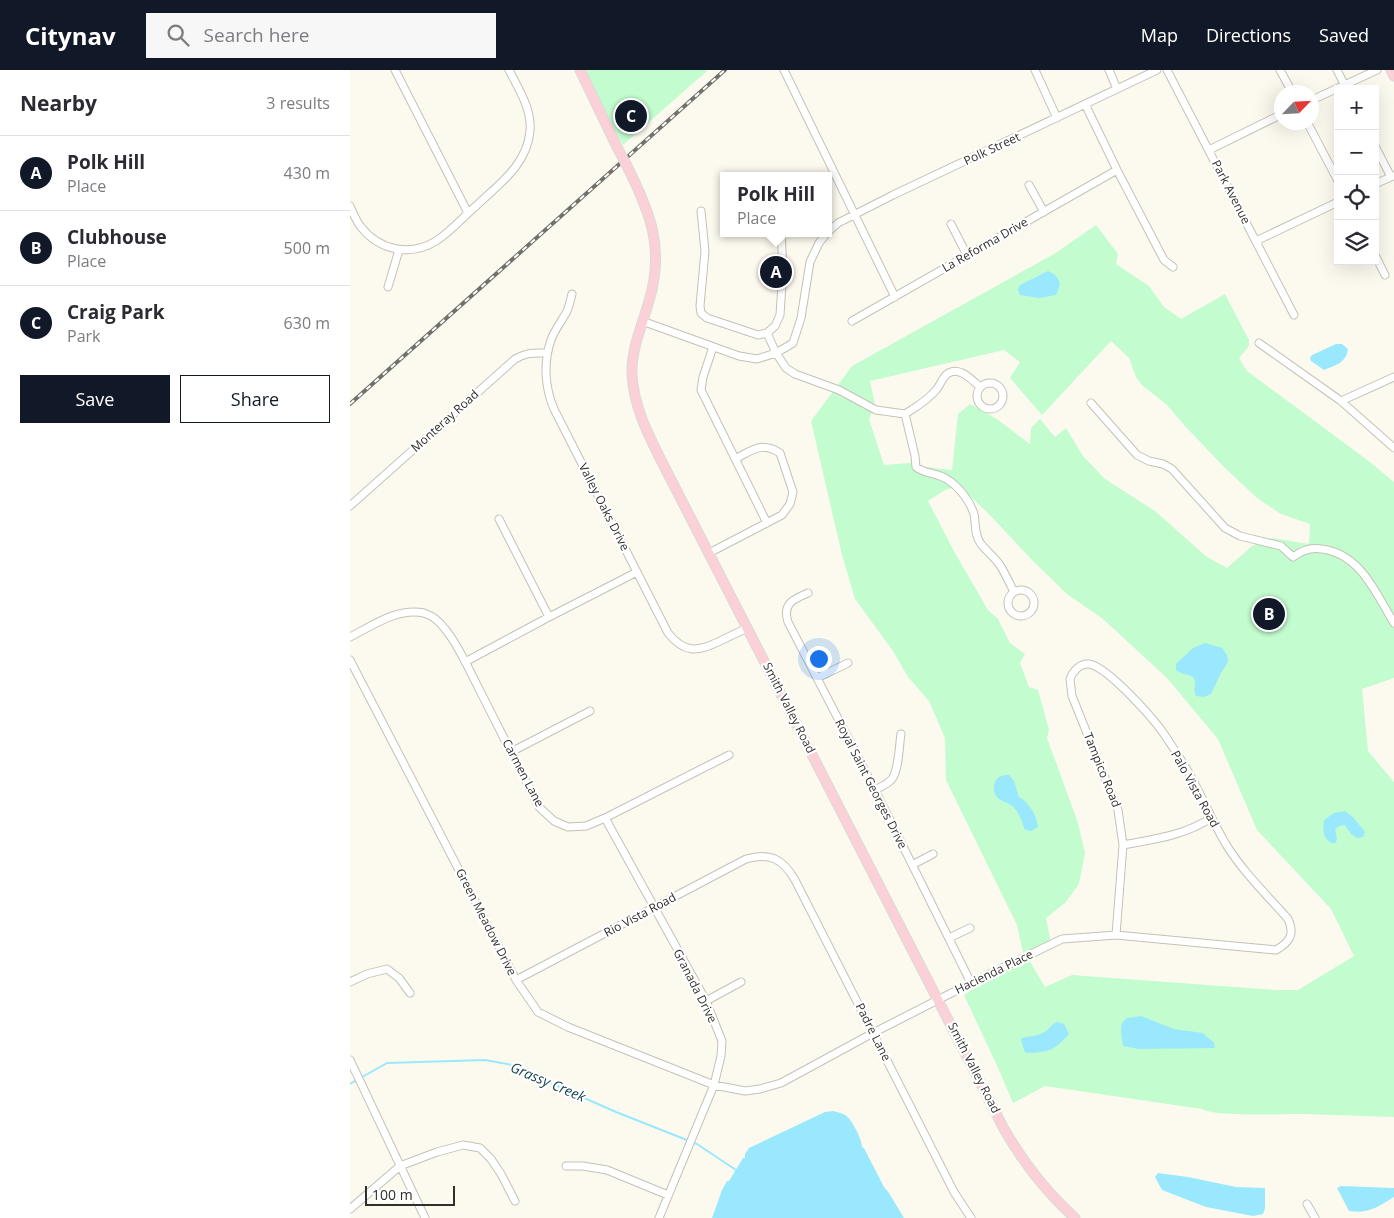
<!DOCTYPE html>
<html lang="en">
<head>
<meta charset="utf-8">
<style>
	:root { --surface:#fff; --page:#f7f7f7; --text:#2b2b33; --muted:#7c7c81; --line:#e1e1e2; --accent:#111827 }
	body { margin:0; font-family:"Open Sans",sans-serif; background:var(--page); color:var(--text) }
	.controls { position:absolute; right:15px; top:15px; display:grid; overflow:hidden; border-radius:0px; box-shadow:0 5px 20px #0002 }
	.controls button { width:45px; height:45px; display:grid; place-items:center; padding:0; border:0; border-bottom:1px solid var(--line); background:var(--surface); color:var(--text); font:25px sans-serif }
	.compass { position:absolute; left:924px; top:15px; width:45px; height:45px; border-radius:50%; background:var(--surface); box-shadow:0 5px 20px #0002; rotate:65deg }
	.scale { position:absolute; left:15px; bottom:12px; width:90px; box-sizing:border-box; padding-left:5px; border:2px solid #302f2b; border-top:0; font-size:14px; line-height:18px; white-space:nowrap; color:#302f2b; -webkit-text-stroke:4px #fff; paint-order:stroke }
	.you { position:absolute; left:468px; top:588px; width:18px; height:18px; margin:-12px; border:4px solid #fff; border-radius:50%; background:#1a73e8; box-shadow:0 0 0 8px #1a73e833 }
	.badge { display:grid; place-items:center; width:32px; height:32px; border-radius:50%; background:var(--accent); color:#fff; font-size:16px; font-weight:700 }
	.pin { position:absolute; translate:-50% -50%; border:2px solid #fff; box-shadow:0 1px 5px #0006 }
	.popup { position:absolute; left:370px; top:102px; width:112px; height:65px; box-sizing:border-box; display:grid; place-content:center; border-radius:0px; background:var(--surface); filter:drop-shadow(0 1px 4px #0005); font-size:16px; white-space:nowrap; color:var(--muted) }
	.popup b { font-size:19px; color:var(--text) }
	.popup::after { content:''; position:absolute; left:50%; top:100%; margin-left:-10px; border:10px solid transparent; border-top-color:var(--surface) }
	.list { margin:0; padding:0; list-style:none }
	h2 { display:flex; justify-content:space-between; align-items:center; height:65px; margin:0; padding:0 20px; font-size:21px }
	h2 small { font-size:16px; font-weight:400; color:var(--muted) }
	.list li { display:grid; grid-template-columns:32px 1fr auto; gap:15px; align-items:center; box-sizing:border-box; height:75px; padding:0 20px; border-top:1px solid var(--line) }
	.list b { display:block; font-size:19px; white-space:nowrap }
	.list p { margin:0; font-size:16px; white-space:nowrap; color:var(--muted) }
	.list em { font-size:16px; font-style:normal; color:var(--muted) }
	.actions { display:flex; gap:10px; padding:15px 20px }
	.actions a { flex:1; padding:11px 0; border:1px solid var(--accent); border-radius:0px; text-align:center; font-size:18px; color:var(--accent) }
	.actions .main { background:var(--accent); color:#fff }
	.icon { flex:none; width:28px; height:28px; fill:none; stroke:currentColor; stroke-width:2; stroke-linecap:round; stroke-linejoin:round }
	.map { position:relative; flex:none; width:1044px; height:1148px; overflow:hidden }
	header { display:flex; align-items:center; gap:30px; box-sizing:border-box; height:70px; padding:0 25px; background:var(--accent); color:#fff }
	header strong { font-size:24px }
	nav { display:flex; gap:28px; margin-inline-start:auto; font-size:18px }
	.search { width:350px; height:45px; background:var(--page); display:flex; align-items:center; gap:12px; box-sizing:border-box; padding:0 18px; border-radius:0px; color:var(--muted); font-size:19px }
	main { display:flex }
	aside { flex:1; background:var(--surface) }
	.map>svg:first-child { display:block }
	.green { fill:#c3fcce; fill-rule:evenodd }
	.water { fill:#9ae8fe }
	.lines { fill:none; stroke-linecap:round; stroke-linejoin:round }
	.stream { stroke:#9ae8fe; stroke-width:2 }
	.minor-casing { stroke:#c4c2b7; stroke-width:9 }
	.major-casing { stroke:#dadad9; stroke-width:11 }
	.minor { stroke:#fff; stroke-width:7 }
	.major { stroke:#fbd1d7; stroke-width:9 }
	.rail-casing { stroke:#717069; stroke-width:4 }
	.rail { stroke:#fff; stroke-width:2; stroke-dasharray:5.5; stroke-linecap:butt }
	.major-bridge-casing { stroke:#dadad9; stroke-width:11; stroke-linecap:butt }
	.major-bridge { stroke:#fbd1d7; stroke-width:9 }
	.labels { text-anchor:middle; stroke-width:4.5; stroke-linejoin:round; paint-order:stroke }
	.street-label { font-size:12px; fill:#302f2b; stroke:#fff }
	.water-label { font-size:14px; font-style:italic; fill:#0e3e49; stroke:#fff }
</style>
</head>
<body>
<header>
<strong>Citynav</strong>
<div class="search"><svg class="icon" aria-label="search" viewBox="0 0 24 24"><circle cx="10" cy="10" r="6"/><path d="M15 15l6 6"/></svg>Search here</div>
<nav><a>Map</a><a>Directions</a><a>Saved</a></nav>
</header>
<main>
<aside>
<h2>Nearby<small>3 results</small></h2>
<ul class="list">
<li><span class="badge">A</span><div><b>Polk Hill</b><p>Place</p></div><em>430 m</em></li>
<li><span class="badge">B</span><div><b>Clubhouse</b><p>Place</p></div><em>500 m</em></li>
<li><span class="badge">C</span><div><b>Craig Park</b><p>Park</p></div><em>630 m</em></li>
</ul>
<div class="actions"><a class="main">Save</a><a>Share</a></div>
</aside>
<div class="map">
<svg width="1044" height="1148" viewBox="0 0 1044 1148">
	<rect width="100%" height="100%" fill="#fcfaef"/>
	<path class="green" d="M232 0H358L273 75 240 17Z
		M746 155 768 184 766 194 799 216 814 237 831 249 875 224 899 270V276L889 288 897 301 1020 392 1044 412V608L1012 619 1018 681 1044 712V1047C1013 1046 982 1045 951 1044 932 1044 865 1047 852 1039L695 1016 663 1033 649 1000 614 925 674 887 667 855 596 710 595 668 579 631 558 607 543 581 505 529 492 485 461 351 502 296 704 184ZM761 271 779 288 786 307 792 315 817 335 834 355 874 397 907 428 931 444 960 454 959 474 922 468 902 476 877 498 857 487 805 441 755 409 733 386 716 358 705 367 690 349 681 358 680 374 647 349 620 334 608 344 602 400 574 397 559 393 534 395 519 349 525 335 520 311 654 280 670 292 660 308 692 345ZM609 416 636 441 683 491 717 524 753 549 817 608 868 669 907 760 981 839 1004 886 948 920H926L722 905 695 917 679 890 699 880 700 868 696 848 715 833 729 814 735 783 728 753 697 668 699 660 688 620 679 617 670 593 675 584 660 573 648 549 638 540 605 483 578 431 595 420Z"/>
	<path class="water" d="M698 201C711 208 712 212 706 225L689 228 670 225 668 219 670 215Z
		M986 274H992L998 279C996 293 986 295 974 300L961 291 960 288 962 285Z
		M855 573 872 578 877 585 878 592 871 603 861 624 854 627 846 626 844 620C849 601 836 608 826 600V594L843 578Z
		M659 705 664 711 669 727C679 732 687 746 688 757L681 761 675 760C672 752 669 741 661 735 657 732 650 731 647 727 642 721 643 709 651 706 653 705 656 705 659 705Z
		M995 741 1003 747 1015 762 1013 767 1007 768 1001 764 995 755 989 756 985 759 987 768 986 773H981C972 766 973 761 974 750L984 743Z
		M791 946 824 959 853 963 864 973 865 978 789 979 773 976C772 967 767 952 778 948 781 947 787 947 791 946Z
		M707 952 714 954 719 964C703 982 698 982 675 983L671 970 672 968C680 966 691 966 697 960 701 957 702 954 707 952Z
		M483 1041C487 1042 492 1043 495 1045 502 1049 512 1070 512 1077L514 1078 534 1117 539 1123 554 1148H362L372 1120 377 1111H379L393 1088H395V1084L399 1078 475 1042Z
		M808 1103 838 1107 886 1117 915 1118V1138L913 1144 903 1146 856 1137 812 1120 805 1107Z
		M991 1116 1044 1118V1127C1028 1137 1018 1144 999 1141L987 1118Z"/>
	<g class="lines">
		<path class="stream" d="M0 1014 37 993 135 990 168 996 205 1015 266 1042 347 1074 386 1100"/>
		<g class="minor-casing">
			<path id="minor" d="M45 0 118 143
				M434 0 545 227
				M685 0 707 48
				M759 0 767 19
				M817 0 944 245
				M930 0 942 22
				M987 0 996 18
				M962 30 1027 0
				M735 34 767 100 814 190 823 197
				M957 52 988 111
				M1025 76 1041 107
				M859 80 932 44
				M1025 114 1043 106
				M679 115 694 142
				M0 136C3 143 6 151 11 157 29 180 60 187 86 171 100 162 113 147 126 136 149 114 177 95 180 61 182 39 168 18 159 0
				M351 141 355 181 350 236 351 243 357 248 408 265 417 263 425 256 430 245 433 199 431 163
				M601 154 617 185
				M478 162 488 153 543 125 807 0
				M906 171 988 132
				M1025 185 1035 205
				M38 217 49 180
				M222 224C220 231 219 238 216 243 211 252 204 261 201 270 193 293 195 318 204 339L318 563C334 583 347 582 368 572 378 567 387 563 397 558
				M292 251 389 286 407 289 426 283 443 273 451 248 460 192 469 173 477 163
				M502 251 767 100
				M417 263 426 283 436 298 445 304 489 320 526 340 555 344 565 386 566 397C577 405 587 402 598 410 609 417 620 431 624 444 626 454 624 465 631 474 637 482 646 488 651 497 656 505 660 514 664 522
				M909 273 991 331 1044 378
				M363 277 353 307 351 320 417 453
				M627 326a13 13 0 1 1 26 0a13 13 0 1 1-26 0Z
				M991 331 1044 307
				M741 333 787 385 799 391 813 394 822 399 875 458 890 466 931 476 943 487C952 480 961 477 972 479 1011 484 1026 524 1044 553
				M555 344C566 337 577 331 586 320 590 316 592 308 597 304 609 295 622 310 630 317
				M0 436 165 289C177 282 184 283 197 283
				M149 449 199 547
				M359 483 432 445 440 434 443 422 430 383C411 371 403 380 385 389
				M658 533a13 13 0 1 1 26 0a13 13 0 1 1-26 0Z
				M458 523C444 529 432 533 438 552L525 720 621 913
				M0 567C22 556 48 537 74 543 83 546 90 552 95 559 108 574 119 600 129 619 149 658 169 697 189 737L204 751 218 757 236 756 255 748 379 685
				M0 590 166 910 188 942 218 957 364 1015 395 1021 410 1019 431 1013 523 963 621 913 712 869 766 865 926 880C940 872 945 864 938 849 917 825 894 803 877 776 863 753 853 728 840 705 833 692 824 679 816 667 805 650 758 597 739 594 730 593 723 601 720 609L722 626 768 740 773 775 766 865
				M115 592 199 547 287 502
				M467 608 498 593
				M161 682 240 641
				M525 720C530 717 538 714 542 709 549 699 549 676 551 664
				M255 748 356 931 372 971 371 986 364 1015 309 1148
				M773 775C805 769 833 766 861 748
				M562 795 583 784
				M599 868 620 858
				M166 910 396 789C420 782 433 789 445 810L604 1122 621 1148
				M0 912 17 904 37 899 49 908 60 923
				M356 931 391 912
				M0 990 75 1148
				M216 1096H233L257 1100 318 1125
				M957 1134 965 1148
				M0 1139 50 1096 87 1082 113 1075 130 1078 141 1089 151 1104 165 1131"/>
		</g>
		<g class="major-casing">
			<path id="major" d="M230 0 267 77
				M1041 0 1044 6
				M277 96C300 142 315 178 299 231 292 256 281 279 282 305 284 339 300 368 315 398L654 1059C673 1092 696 1122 725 1148"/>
		</g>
		<use href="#minor" class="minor"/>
		<use href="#major" class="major"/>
		<g class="rail-casing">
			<path id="rail" d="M0 334 375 0"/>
		</g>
		<use href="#rail" class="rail"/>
		<g class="major-bridge-casing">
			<path id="major-bridge" d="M267 77 277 96"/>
		</g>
		<use href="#major-bridge" class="major-bridge"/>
	</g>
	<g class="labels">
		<g class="street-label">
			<text transform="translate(642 79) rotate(-25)" y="4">Polk Street</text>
			<text transform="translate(881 122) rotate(63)" y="4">Park Avenue</text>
			<text transform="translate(635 175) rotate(-30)" y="4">La Reforma Drive</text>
			<text transform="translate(95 351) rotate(-42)" y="4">Monteray Road</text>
			<text transform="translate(254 437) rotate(63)" y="4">Valley Oaks Drive</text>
			<text transform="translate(439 638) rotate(63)" y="4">Smith Valley Road</text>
			<text transform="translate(752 700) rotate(68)" y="4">Tampico Road</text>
			<text transform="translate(173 703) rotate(62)" y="4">Carmen Lane</text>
			<text transform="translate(521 714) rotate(63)" y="4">Royal Saint Georges Drive</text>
			<text transform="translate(845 719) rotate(61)" y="4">Palo Vista Road</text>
			<text transform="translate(290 845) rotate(-28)" y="4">Rio Vista Road</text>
			<text transform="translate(136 852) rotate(63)" y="4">Green Meadow Drive</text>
			<text transform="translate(644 902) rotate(-26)" y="4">Hacienda Place</text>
			<text transform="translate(345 916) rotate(63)" y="4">Granada Drive</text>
			<text transform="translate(523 962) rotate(63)" y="4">Padre Lane</text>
			<text transform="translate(624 998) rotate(63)" y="4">Smith Valley Road</text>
		</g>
		<g class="water-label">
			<text transform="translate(198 1012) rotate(23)" y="5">Grassy Creek</text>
		</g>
	</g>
</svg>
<div class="controls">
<button>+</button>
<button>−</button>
<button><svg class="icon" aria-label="locate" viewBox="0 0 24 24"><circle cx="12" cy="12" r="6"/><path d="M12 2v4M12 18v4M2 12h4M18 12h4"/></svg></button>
<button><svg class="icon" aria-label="layers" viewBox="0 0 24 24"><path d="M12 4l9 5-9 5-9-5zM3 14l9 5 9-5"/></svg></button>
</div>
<svg class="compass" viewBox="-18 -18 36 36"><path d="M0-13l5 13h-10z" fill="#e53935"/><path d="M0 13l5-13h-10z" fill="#7c7c81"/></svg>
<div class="scale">100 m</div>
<div class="you"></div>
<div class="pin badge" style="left:426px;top:202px">A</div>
<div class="popup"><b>Polk Hill</b>Place</div>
<div class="pin badge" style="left:919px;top:544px">B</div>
<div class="pin badge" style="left:281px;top:46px">C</div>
</div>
</main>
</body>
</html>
